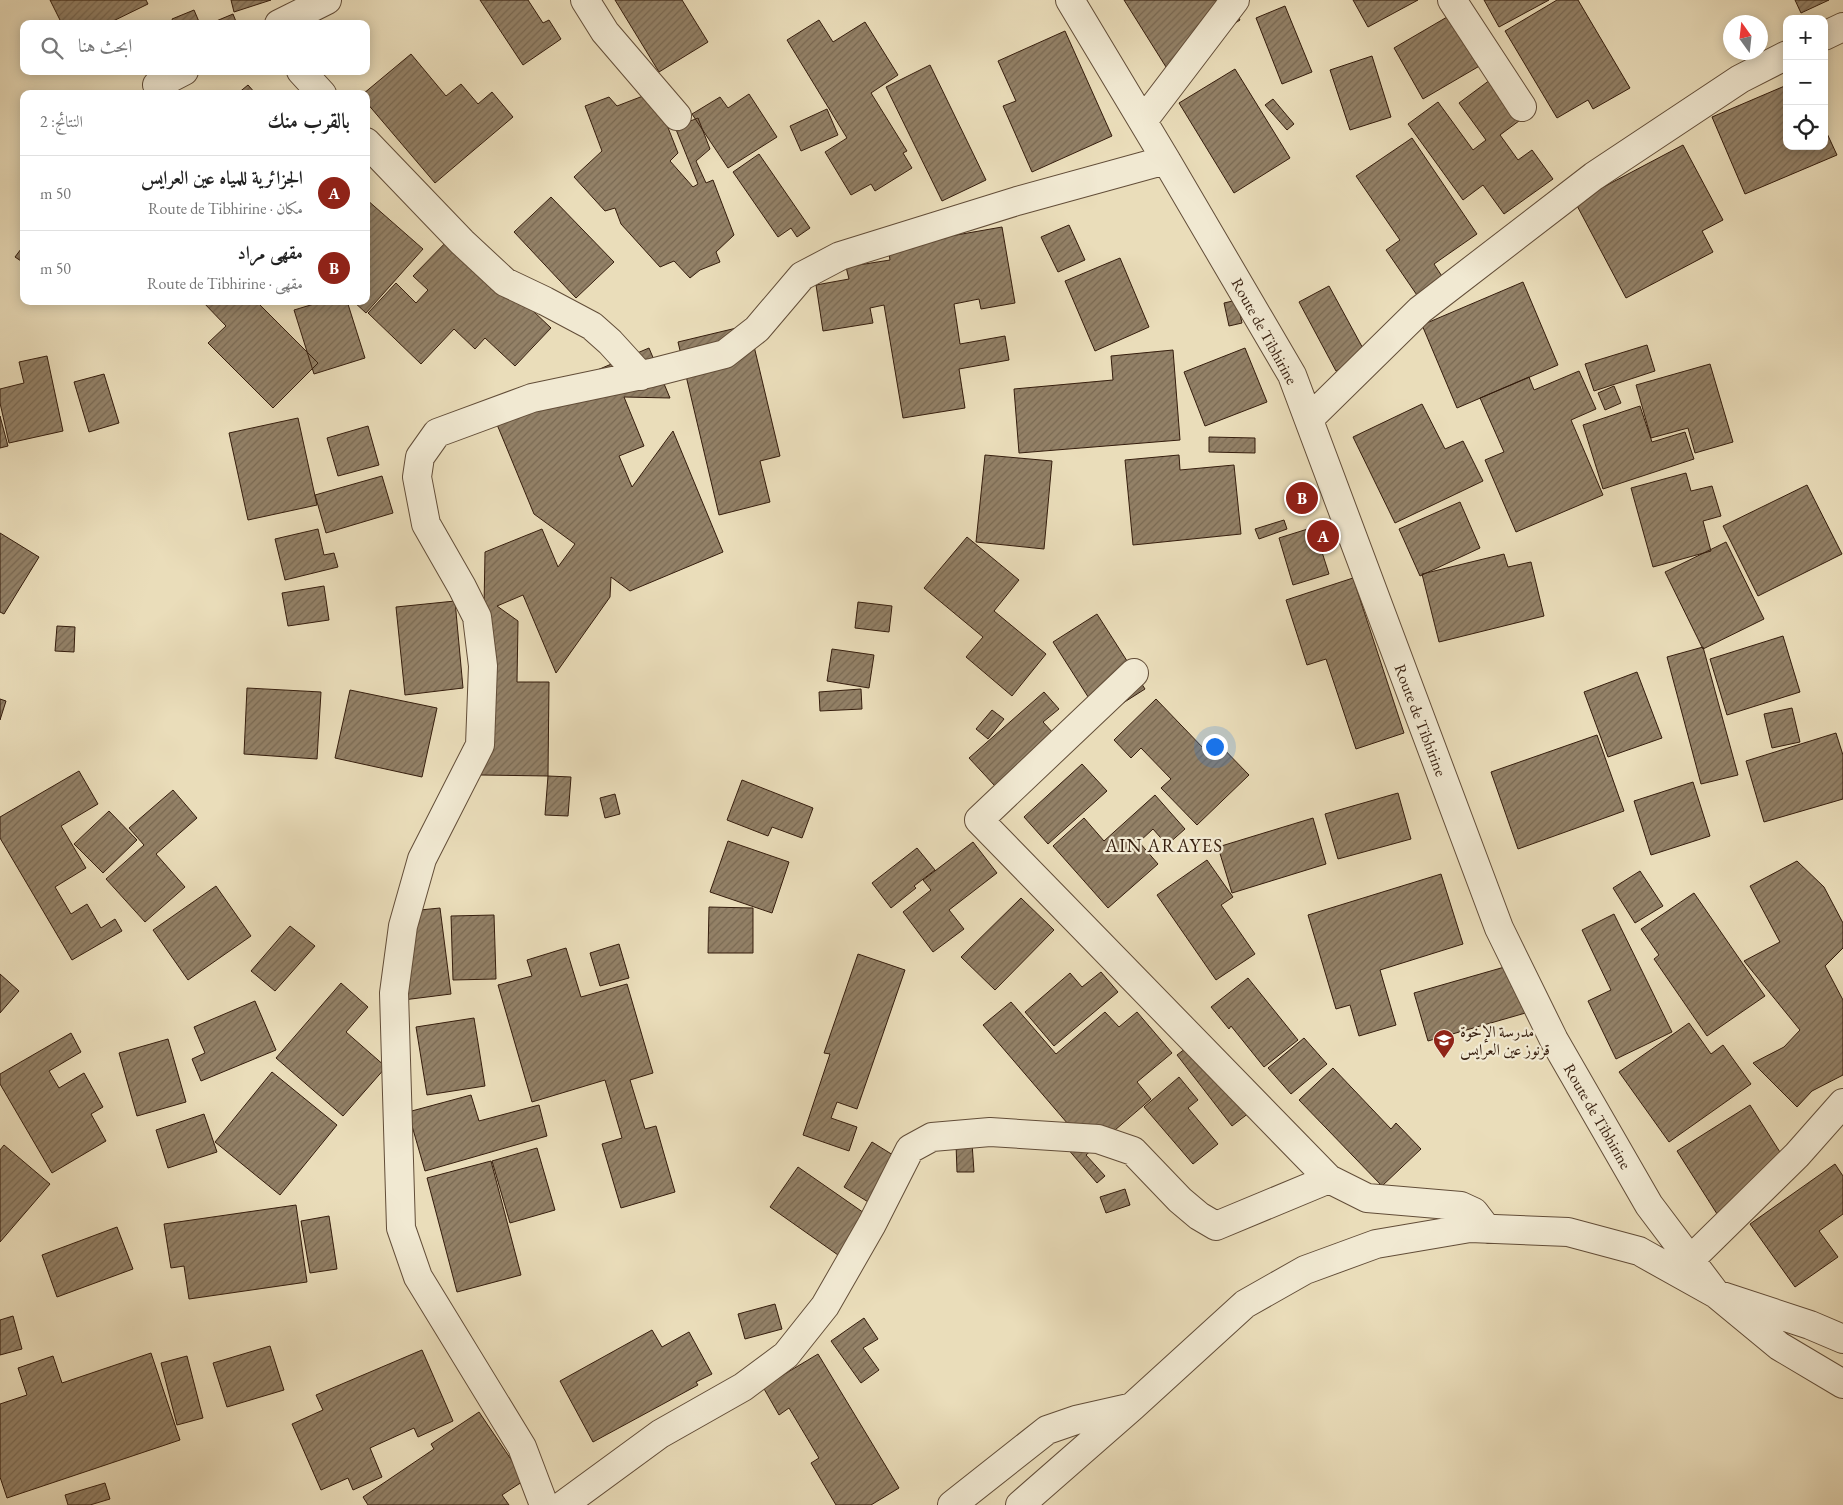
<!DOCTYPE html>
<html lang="ar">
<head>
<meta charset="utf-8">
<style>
	:root { --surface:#fff; --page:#f2f2f2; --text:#222; --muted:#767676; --line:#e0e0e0; --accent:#8f2418 }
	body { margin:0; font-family:"EB Garamond",Amiri,serif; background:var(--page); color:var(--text); direction:rtl }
	.controls { position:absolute; right:15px; top:15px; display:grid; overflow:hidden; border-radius:10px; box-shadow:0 2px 12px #0003 }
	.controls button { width:45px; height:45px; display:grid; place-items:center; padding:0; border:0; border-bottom:1px solid var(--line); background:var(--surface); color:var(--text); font:25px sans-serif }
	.compass { position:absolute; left:1723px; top:15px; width:45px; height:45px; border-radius:50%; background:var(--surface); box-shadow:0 2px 12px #0003; rotate:345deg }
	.you { position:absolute; left:1214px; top:746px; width:18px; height:18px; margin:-12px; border:4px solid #fff; border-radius:50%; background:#1a73e8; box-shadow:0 0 0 8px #1a73e833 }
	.badge { display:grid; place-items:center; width:32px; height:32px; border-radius:50%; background:var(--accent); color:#fff; font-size:16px; font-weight:700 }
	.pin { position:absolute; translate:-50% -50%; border:2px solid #fff; box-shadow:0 1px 5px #0006 }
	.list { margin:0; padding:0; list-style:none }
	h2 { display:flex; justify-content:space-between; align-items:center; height:65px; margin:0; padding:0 20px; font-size:21px }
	h2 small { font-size:16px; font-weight:400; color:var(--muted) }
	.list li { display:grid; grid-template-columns:32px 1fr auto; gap:15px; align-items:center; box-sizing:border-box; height:75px; padding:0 20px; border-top:1px solid var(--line) }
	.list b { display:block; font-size:19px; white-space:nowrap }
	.list p { margin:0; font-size:16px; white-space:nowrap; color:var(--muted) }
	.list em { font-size:16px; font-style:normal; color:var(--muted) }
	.icon { flex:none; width:28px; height:28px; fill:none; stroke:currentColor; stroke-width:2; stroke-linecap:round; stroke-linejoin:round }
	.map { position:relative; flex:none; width:1843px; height:1505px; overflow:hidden; direction:ltr }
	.search { position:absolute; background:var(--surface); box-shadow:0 2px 12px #0003; left:20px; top:20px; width:350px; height:55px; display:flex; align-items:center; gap:12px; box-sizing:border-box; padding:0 18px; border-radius:10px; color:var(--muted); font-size:19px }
	.panel { position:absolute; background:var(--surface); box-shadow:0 2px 12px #0003; left:20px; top:90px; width:350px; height:215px; border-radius:10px; direction:rtl }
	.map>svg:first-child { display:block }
	.building { fill:url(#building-hatch); stroke:#351d0d }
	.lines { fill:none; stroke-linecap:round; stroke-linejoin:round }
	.minor-casing { stroke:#624d38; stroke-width:30 }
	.minor { stroke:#f1e9d2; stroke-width:28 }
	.labels { text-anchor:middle; stroke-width:4.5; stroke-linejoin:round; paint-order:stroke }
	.street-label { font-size:16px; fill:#351d0d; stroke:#f1e9d2 }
	.poi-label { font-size:16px; fill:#351d0d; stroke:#f1e9d2; text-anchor:start }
	.quarter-label { font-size:19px; letter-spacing:1px; fill:#351d0d; stroke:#f1e9d2 }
</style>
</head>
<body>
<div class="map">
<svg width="1843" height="1505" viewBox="0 0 1843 1505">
	<defs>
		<pattern id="building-hatch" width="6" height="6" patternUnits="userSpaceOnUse" patternTransform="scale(1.25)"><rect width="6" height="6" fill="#938167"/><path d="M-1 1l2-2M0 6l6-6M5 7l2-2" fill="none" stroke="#796953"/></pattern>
	</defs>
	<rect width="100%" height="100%" fill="#eaddba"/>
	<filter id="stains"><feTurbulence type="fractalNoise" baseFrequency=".004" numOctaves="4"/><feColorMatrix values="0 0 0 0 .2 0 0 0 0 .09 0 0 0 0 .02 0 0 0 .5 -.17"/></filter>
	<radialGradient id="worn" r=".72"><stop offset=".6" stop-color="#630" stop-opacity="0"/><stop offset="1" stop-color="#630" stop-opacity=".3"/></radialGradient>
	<path class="building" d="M50 0H146L148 4 107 24H62Z
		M231 0H271L234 12Z
		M480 0H528L543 23 549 20 561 39 523 65Z
		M615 0H682L708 42 659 72Z
		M1124 0H1228L1240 20 1166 67Z
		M1353 0H1418L1368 27Z
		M1484 0H1549L1499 27Z
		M1557 0H1578L1630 88 1593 109 1588 100 1557 118 1505 31Z
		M1795 0H1829L1801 13Z
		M1285 6 1312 72 1282 84 1256 18Z
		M194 10 200 24H174L172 19Z
		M1459 10 1488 61 1423 99 1394 48Z
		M233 14 237 24H209Z
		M819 20 833 42 865 22 898 75 871 93 907 151 903 153 912 168 875 191 871 184 851 195 825 152 847 138 787 40Z
		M1065 31 1112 136 1032 172 1003 106 1016 101 998 61Z
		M411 54 446 96 461 84 478 104 492 92 513 117 435 183 366 102V94H363Z
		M1372 56 1391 117 1350 130 1330 70Z
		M930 65 986 180 942 201 886 87Z
		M1235 69 1290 158 1234 193 1179 103Z
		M1494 77 1523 118 1500 135 1518 160 1532 150 1553 179 1504 214 1483 185 1463 200 1408 124 1438 102 1473 150 1486 140 1459 103Z
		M248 85 256 94H237Z
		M1787 85V146H1824V127L1837 155 1745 194 1712 117Z
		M749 94 777 137 728 168 692 114 720 97 728 108Z
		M643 96 665 120 678 153 670 161 693 187 698 184 675 127 698 118 710 149 696 161 706 183 713 180 734 235 716 252 720 262 700 270 690 278 674 261 660 267 621 224 615 208 605 211 574 177 602 151 585 106 609 97 617 106Z
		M1273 99 1294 124 1287 130 1265 105Z
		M827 109 838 135 801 151 790 126Z
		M1412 138 1477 234 1434 264 1447 284 1421 301 1386 250 1400 240 1356 176Z
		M1683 145 1723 220 1702 231 1713 252 1626 298 1575 202Z
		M759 154 810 228 797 237 791 228 778 237 733 172Z
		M551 197 614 262 576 298 514 232Z
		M366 199 423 249 366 313 353 301H366Z
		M1069 225 1085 260 1058 272 1041 237Z
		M1002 227 1015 303 981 309 979 299 954 304 960 344 1005 336 1009 360 959 369 965 408 903 418 884 305 870 308 873 323 823 331 816 285 849 279 846 267 890 260 888 247Z
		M453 235 551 328 515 366 485 338 475 349 454 329 421 364 368 313 396 283 416 303 428 290 413 276Z
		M24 245V263L15 257Z
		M1120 258 1149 327 1095 351 1065 281Z
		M1523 282 1558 365 1457 408 1422 325Z
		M1329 286 1366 354 1336 371 1299 302Z
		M1237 300 1242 323 1229 326 1224 303Z
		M202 301H256L318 363 273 408 208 343 226 326Z
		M324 301H347L365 358 314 374 294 310Z
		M749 325 780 456 760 461 770 502 719 515 678 342Z
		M1647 345 1655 371 1594 391 1585 364Z
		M649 348 670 398 624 397 644 446 619 456 632 487 673 431 723 552 630 591 611 577 610 597 556 673 523 595 497 606 518 621 517 682H549L548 776 481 775 485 552 542 529 558 567 575 544 534 514 491 410 595 371Z
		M1245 348 1267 402 1205 426 1184 372Z
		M1173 350 1180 440 1019 453 1014 389 1113 380 1111 356Z
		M47 356 63 431 9 443 0 403V389L24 383 19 362Z
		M1710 364 1733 442 1695 453 1688 428 1651 438 1636 385Z
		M1579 371 1596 409 1571 420 1603 495 1516 532 1485 460 1504 452 1480 398 1529 377 1534 390Z
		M104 374 119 423 89 432 74 382Z
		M1614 386 1621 403 1605 410 1598 393Z
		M1422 404 1445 449 1463 441 1483 481 1395 523 1353 437Z
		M1640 406 1652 442 1685 432 1694 459 1603 489 1583 425Z
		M0 416 8 446 0 448Z
		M298 418 317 505 248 520 229 433Z
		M368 426 379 465 338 476 327 438Z
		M1209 437 1255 438V453L1209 452Z
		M985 455 1052 461 1044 549 976 542Z
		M1179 455 1180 470 1234 465 1241 534 1133 545 1125 460Z
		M1686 473 1691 491 1712 486 1721 516 1703 521 1711 551 1653 567 1631 488Z
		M382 476 393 513 326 533 315 495Z
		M1807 485 1842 554 1758 596 1723 526Z
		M1460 502 1480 548 1420 576 1399 529Z
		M1284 520 1287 529 1259 539 1255 529Z
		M1314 527 1329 574 1293 585 1279 538Z
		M318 529 324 555 334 553 338 567 285 580 275 539Z
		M0 533 39 557 4 614 0 612Z
		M967 537 1019 580 994 611 1046 654 1012 696 966 657 983 637 924 588Z
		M1726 542 1764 619 1703 649 1665 572Z
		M1504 554 1508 567 1531 562 1544 616 1439 642 1422 574Z
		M1353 578 1404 733 1356 749 1326 659 1307 665 1286 600Z
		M324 586 329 620 288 626 282 593Z
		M455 601 463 688 405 695 396 607Z
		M858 602 892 606 889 632 855 628Z
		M1097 614 1145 689 1101 717 1053 642Z
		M57 626 75 627 74 652 55 651Z
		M1783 636 1800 692 1727 715 1710 659Z
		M1703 647 1738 775 1701 784 1667 657Z
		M832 649 874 655 869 688 827 681Z
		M1637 672 1662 738 1608 757 1584 692Z
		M247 688 321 692 317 759 244 754Z
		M861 689 862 709 820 711 819 692Z
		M350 690 437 708 422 777 335 758Z
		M1044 692 1059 709 1043 722 1054 734 995 786 969 758Z
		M0 699 6 701 0 720Z
		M1156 699 1206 751 1216 741 1249 775 1197 825 1161 788 1171 779 1141 748 1131 758 1114 740Z
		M1792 708 1800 742 1772 748 1764 714Z
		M992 710 1004 719 988 739 976 729Z
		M1836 733 1843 755V799L1764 822 1746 761Z
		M1597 735 1624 811 1518 849 1491 772Z
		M1082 764 1107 791 1048 844 1024 817Z
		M79 771 98 804 61 826 86 868 55 887 71 914 87 904 101 928 115 919 122 931 72 960 0 838V817Z
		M548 776 571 777 568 816 545 815Z
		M742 780 813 808 802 838 772 827 768 836 727 820Z
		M1693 782 1710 836 1651 855 1634 801Z
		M173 790 197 818 156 854 185 887 145 922 106 879 144 845 129 828Z
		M1398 793 1411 839 1338 859 1325 814Z
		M615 794 620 814 605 818 600 798Z
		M1155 795 1185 829 1167 845 1153 829 1139 842 1158 864 1108 908 1053 846 1084 818 1104 841Z
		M109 811 137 840 103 873 74 844Z
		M1313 818 1326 864 1232 893 1218 847Z
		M728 841 789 862 772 913 710 892Z
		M973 842 997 873 949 910 964 929 933 952 903 912 931 890 923 880Z
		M917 848 935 870 914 886 916 888 891 908 872 883Z
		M1207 860 1233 897 1221 905 1255 954 1216 980 1157 895Z
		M1797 861 1824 887 1843 923V948L1825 966 1843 1000V1075L1812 1091 1797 1107 1753 1063 1784 1047 1800 1030 1744 961 1780 942 1750 886Z
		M1640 871 1663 906 1635 923 1613 888Z
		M1441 874 1463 944 1380 970 1396 1025 1359 1036 1350 1005 1336 1009 1308 915Z
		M216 886 251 936 188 980 153 930Z
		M1694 893 1765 996 1707 1036 1654 959 1659 955 1641 929Z
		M1021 898 1054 930 995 990 961 957Z
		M709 907 753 908V953H708Z
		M440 908 451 994 395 1001 400 912Z
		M1614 914 1672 1032 1616 1059 1588 1001 1611 990 1582 930Z
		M494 915 496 979 453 980 451 916Z
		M290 926 315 946 275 991 251 971Z
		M619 944 629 978 600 986 590 953Z
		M566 948 581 997 627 984 653 1073 630 1080 645 1129 656 1126 675 1192 621 1208 602 1144 622 1138 605 1080 532 1102 498 985 532 976 527 960Z
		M858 954 905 970 857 1109 837 1102 831 1118 857 1127 849 1151 803 1135 830 1054 824 1053Z
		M1515 964 1529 1012 1428 1041 1414 993Z
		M1101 972 1118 992 1054 1046 1025 1012 1070 973 1082 987Z
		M0 974 19 991 0 1013Z
		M1248 978 1298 1040 1264 1067 1231 1026 1229 1029 1211 1007Z
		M341 983 368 1007 346 1032 386 1067 343 1116 276 1058Z
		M255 1001 276 1050 201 1081 192 1059 205 1053 194 1027Z
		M1011 1002 1056 1054 1105 1012 1119 1027 1137 1012 1172 1053 1137 1082 1151 1099 1086 1155 1105 1176 1097 1183 1061 1141 1074 1131 983 1025Z
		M474 1018 485 1086 427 1095 416 1027Z
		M1689 1023 1711 1054 1723 1045 1751 1084 1669 1142 1619 1072Z
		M71 1033 81 1052 49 1071 59 1088 84 1073 103 1107 91 1114 106 1141 52 1173 0 1084V1074Z
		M1199 1038 1254 1109 1232 1126 1177 1055Z
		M1304 1038 1327 1064 1291 1094 1268 1068Z
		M168 1039 186 1102 137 1116 119 1053Z
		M1333 1068 1391 1129 1396 1123 1421 1149 1382 1186 1299 1100Z
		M272 1072 337 1125 280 1195 215 1142Z
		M1179 1077 1198 1100 1188 1108 1218 1144 1193 1164 1144 1107Z
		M471 1095 479 1121 539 1105 547 1136 425 1171 408 1112Z
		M1750 1105 1792 1171 1719 1217 1677 1151Z
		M204 1114 217 1152 168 1168 156 1130Z
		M872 1142 914 1168 886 1213 844 1187Z
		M972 1143 974 1172H957L956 1144Z
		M4 1145 50 1184 0 1242V1150Z
		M537 1148 555 1210 510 1223 492 1161Z
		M491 1161 521 1275 457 1292 427 1178Z
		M1835 1164 1843 1176V1214L1819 1231 1838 1257 1795 1287 1750 1224Z
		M798 1167 867 1215 838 1255 770 1207Z
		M1125 1189 1130 1205 1106 1213 1100 1197Z
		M296 1205 307 1282 189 1299 184 1266 171 1268 164 1224Z
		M329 1216 337 1269 310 1273 301 1221Z
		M117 1227 133 1269 57 1297 42 1255Z
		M775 1304 782 1329 745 1339 738 1314Z
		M13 1316 22 1349 0 1355V1320Z
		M864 1318 878 1339 863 1348 879 1370 861 1383 831 1341Z
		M652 1330 662 1347 689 1332 712 1374 696 1382 698 1385 593 1442 560 1381Z
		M270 1346 284 1390 227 1407 213 1363Z
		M422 1350 453 1421 418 1437 414 1428 370 1448 382 1477 353 1490 348 1478 321 1490 292 1424 323 1410 316 1395Z
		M151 1353 180 1440 7 1498 0 1477V1404L27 1395 18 1368 53 1356 62 1383Z
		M818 1354 899 1488 871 1505H836L811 1463 819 1458 789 1408 779 1415 763 1387Z
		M187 1356 203 1418 177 1425 161 1363Z
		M479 1412 525 1480 502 1495 509 1505H368L363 1497 434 1449 431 1444Z
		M105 1483 110 1499 90 1505H68L65 1495Z"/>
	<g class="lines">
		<g class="minor-casing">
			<path id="minor" d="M585 0 605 32 677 116
				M1070 0 1166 160 1292 375 1499 928 1554 1040 1649 1205 1716 1294 1779 1346 1843 1384
				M1452 0 1522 107
				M279 24 327 0
				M1824 36 1843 27
				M301 71 322 94
				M157 85 184 71
				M1143 121 1235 0
				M366 142 462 242 505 282 545 301 592 326 610 342 641 376
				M1309 419 1420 310 1594 176 1740 79 1787 55
				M1134 673 979 820 1329 1179 1367 1198 1461 1206 1474 1212 1487 1229
				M1690 1260 1797 1155 1843 1103
				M544 1505 522 1447 418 1277 401 1228 394 993 403 926 422 859 480 745 483 666 477 617 462 587 426 524 417 477 420 457 437 433 532 398 651 373 725 354 757 329 802 276 840 256 1017 201 1166 160
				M563 1505 660 1434 743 1387 786 1355 825 1306 872 1224 910 1149 932 1137 990 1132 1098 1139 1133 1151 1180 1200 1199 1216 1216 1226 1329 1179
				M952 1505 1047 1430 1076 1420 1129 1408
				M1020 1505 1132 1407 1245 1304 1305 1270 1376 1244 1470 1228 1568 1232 1639 1251 1716 1294 1810 1325 1843 1339"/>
		</g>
		<use href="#minor" class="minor"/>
	</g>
	<defs>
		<g id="school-pin" transform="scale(1.125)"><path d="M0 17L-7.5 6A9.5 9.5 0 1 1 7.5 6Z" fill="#8f2418" stroke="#f1e9d2"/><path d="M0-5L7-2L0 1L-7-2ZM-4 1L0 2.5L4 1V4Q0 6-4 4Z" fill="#fff"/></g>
	</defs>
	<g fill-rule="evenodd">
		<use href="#school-pin" x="1444" y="1040"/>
	</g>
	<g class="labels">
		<g class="street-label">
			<text transform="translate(1265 331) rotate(61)" y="6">Route de Tibhirine</text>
			<text transform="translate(1421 720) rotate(69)" y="6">Route de Tibhirine</text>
			<text transform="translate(1598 1116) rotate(60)" y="6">Route de Tibhirine</text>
		</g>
		<g class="poi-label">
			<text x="1460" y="1037">مدرسة الإخوة<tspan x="1460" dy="18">قرنوز عين العرايس</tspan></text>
		</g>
		<g class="quarter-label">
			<text x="1164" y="852">AIN ARAYES</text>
		</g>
	</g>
	<rect width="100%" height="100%" filter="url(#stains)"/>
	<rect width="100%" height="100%" fill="url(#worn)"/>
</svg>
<div class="controls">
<button>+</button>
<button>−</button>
<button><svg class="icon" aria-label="locate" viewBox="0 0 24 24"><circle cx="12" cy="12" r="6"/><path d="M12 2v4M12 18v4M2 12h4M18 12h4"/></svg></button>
</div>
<svg class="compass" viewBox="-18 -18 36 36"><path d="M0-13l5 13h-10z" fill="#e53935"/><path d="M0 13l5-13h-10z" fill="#767676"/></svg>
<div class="you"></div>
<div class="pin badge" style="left:1323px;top:536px">A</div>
<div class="pin badge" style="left:1302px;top:498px">B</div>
<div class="search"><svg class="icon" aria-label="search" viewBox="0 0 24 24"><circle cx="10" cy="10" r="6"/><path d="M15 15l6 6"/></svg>ابحث هنا</div>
<section class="panel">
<h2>بالقرب منك<small>النتائج: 2</small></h2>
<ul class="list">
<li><span class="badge">A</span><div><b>الجزائرية للمياه عين العرايس</b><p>مكان · Route de Tibhirine</p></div><em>50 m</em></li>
<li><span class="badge">B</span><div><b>مقهى مراد</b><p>مقهى · Route de Tibhirine</p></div><em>50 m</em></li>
</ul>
</section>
</div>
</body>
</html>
